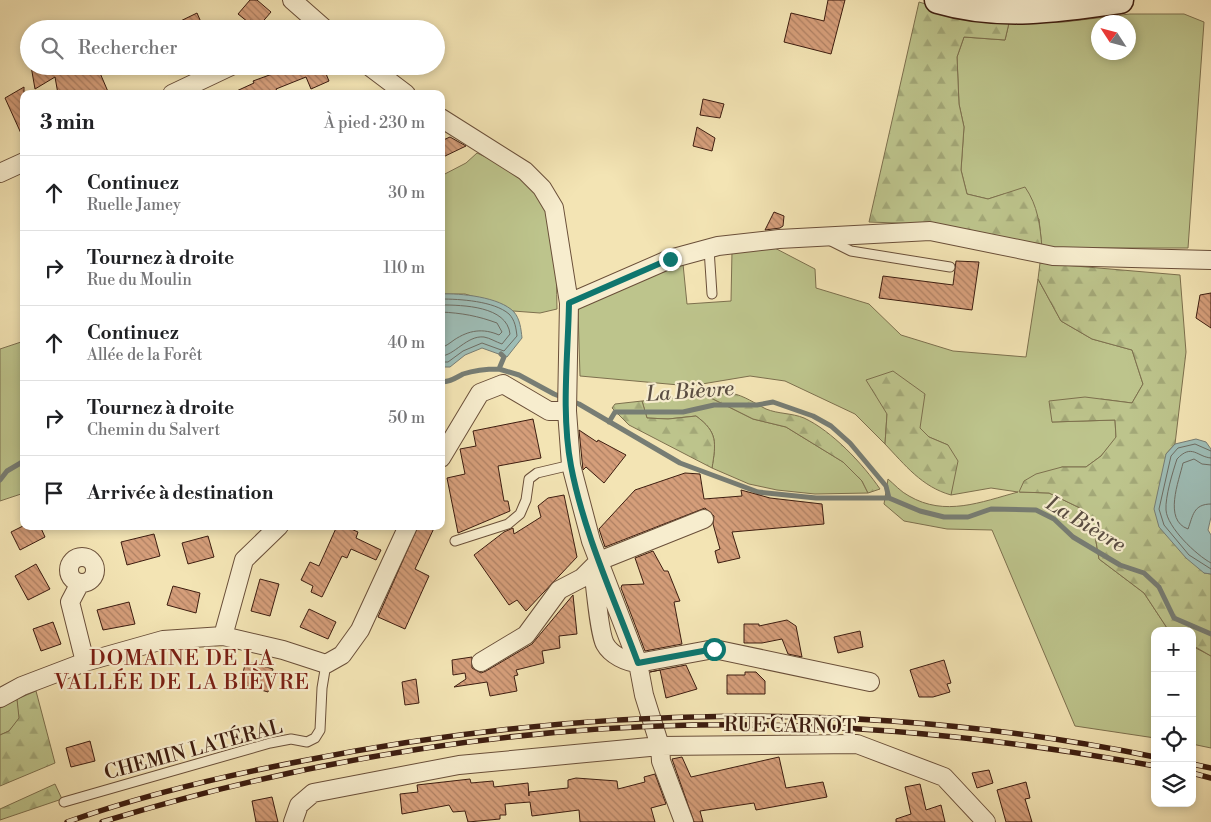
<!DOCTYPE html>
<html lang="fr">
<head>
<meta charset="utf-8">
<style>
	:root { --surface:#fff; --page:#f2f2f2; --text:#202124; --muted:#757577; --line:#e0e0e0 }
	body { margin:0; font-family:"Libre Bodoni",serif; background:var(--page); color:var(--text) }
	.controls { position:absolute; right:15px; bottom:15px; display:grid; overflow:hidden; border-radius:10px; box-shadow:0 2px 8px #0003 }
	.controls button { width:45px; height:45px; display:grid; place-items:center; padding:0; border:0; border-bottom:1px solid var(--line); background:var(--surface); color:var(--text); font:25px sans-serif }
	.compass { position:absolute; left:1091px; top:15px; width:45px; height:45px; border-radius:50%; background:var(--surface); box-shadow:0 2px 8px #0003; rotate:306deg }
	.stop { position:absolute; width:15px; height:15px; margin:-11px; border:4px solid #0f766e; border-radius:50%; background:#fff }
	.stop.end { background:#0f766e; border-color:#fff; box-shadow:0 1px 5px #0008 }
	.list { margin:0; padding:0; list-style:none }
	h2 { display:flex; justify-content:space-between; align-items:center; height:65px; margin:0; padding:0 20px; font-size:21px }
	h2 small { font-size:16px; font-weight:400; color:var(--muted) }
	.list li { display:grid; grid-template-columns:32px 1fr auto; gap:15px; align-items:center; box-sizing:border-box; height:75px; padding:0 20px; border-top:1px solid var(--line) }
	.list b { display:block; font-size:19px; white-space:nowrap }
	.list p { margin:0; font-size:16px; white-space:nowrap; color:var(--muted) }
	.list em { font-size:16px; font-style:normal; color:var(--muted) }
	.icon { flex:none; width:28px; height:28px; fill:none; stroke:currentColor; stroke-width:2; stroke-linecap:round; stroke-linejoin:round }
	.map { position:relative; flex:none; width:1211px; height:822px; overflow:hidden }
	.search { position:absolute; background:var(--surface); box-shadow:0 2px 8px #0003; left:20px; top:20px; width:425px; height:55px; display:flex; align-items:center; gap:12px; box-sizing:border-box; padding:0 18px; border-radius:28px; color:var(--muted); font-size:19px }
	.panel { position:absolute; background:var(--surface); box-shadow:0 2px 8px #0003; left:20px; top:90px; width:425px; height:440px; border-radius:10px }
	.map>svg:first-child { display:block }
	.green { fill:#bdc48c; stroke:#7d704e; fill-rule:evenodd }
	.forest { fill:url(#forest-firs); stroke:#7d704e }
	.water { fill:#9ebdb6; stroke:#777d74 }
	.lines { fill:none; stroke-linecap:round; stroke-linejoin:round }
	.shore { stroke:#6e6d63; stroke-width:1 }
	.stream { stroke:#777d74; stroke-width:5 }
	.building { fill:url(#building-back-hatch); stroke:#3d1d10 }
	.lane-casing { stroke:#6a4f39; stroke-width:11 }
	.street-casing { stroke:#6a4f39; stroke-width:20 }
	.secondary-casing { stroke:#3d1d10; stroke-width:29 }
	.lane { stroke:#f7edce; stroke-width:9 }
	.street { stroke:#f7edce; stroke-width:18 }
	.secondary { stroke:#f7edce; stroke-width:26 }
	.rail-casing { stroke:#3d1d10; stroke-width:5.5 }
	.rail { stroke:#f7edce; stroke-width:4; stroke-dasharray:11; stroke-linecap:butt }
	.route { stroke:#0f766e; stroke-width:6 }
	.labels { text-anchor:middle; stroke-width:4.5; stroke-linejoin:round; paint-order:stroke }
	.street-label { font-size:20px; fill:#3d1d10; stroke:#f7edce }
	.water-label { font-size:21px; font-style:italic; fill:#5a4d42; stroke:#f7edce }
	.neighbourhood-label { font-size:21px; letter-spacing:1px; fill:#7a1f14; stroke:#f7edce }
</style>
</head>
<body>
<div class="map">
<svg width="1211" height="822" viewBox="0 0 1211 822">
	<defs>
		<pattern id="forest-firs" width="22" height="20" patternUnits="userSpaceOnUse" patternTransform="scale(1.25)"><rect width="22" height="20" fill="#bdc48c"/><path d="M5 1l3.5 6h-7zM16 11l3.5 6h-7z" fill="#a3a878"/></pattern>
		<pattern id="building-back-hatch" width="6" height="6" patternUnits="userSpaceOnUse" patternTransform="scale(1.25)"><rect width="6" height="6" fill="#d59e7a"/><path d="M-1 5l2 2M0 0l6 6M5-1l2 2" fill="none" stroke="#ae8063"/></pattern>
	</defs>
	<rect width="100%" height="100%" fill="#f3e4b4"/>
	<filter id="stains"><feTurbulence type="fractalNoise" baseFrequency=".004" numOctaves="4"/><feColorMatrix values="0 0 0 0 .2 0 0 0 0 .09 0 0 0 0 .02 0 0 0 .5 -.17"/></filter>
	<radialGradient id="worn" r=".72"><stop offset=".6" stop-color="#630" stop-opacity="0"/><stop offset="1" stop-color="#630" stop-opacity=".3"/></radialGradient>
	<path class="green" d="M1130 14H1184L1204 22 1188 248H1042L1039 219 1004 194 988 199 967 194 961 170 964 127 959 104 957 57 964 37 1005 40 1009 23 1064 22ZM1098 22H1128V52H1098Z
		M477 153C496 162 519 171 533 187 559 215 556 273 557 309L540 313 513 311 505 306 465 294H441V176L466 163Z
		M769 245 815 269 816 288 869 304 901 335 953 351 1026 357 1038 279 1061 321 1092 339 1132 350 1143 384 1132 403 1101 399 1052 422 1115 420 1116 438 1101 456 1086 467H1062L1020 492 1049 493 1080 508 1094 530 1099 559 1144 593 1169 631H1155V738L1075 726 992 530 947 529 904 521 884 504 888 479C894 484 901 492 909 496 945 517 981 502 1018 492L991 488 951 495 953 479 948 445 929 437 920 428 887 414 885 444 855 414 785 381 750 376 690 386 580 376 578 310 585 303 641 276 683 264 687 304 731 301 732 251Z
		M24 341V493L0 501V349Z
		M705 395 753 419 786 427 843 462 862 481 868 493 815 494 777 490 749 484 712 468C716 443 718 432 696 416L668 419 647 418 642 401Z
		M1192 646 1211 656V748L1192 744Z
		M17 699 20 718 9 731 0 735V708Z"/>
	<path class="forest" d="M919 2 970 17 1009 23 1005 40 964 37 957 57 959 104 964 127 961 170 967 194 988 199 1025 187C1038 206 1040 225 1042 248L925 224 869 222Z
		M1040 263 1180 275 1186 352 1175 444 1166 454 1204 573 1211 574V656L1192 645V631H1169L1144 593 1099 559 1094 530 1080 508 1049 493 1019 492 1024 481 1036 474 1062 467H1086L1101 456 1116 437 1115 420 1052 422 1049 401 1085 397 1132 403 1143 384 1132 350 1092 339 1061 321 1038 279Z
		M893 371 925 394 920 428 929 437 948 445 958 461 951 495C922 487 905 465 885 444L887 414 866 380Z
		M731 393C745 396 754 403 766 409 778 414 792 413 804 418 832 431 863 464 880 489L868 493 862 481 843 462 786 427 753 419 705 395Z
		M642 401 647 418 668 419 696 416C718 432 716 443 712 468L629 425 612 408 615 404Z
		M36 691 55 763 0 786V735L9 731 19 718 17 699Z
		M55 784 62 799 0 820V809Z"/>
	<path class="water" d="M441 294C460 293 500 297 514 312 520 319 521 329 522 338L507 357 482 348 465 355 450 367H442Z
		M1196 439 1206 442 1211 449V517L1208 530 1211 535V574L1204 573 1186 558 1159 527 1154 509 1166 454 1175 444Z"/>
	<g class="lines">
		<path class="shore" d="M441 299C460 299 494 301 509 314 515 320 516 328 517 336L504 351 482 343 463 351 448 362H441
			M441 305C463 305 507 306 510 334L502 344C496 342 490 338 484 337 467 335 454 356 441 356
			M441 312C462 313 478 316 497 323L502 332 499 335C483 328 469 330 454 340 450 343 446 346 441 348
			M1211 451 1195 444 1178 448 1171 456 1159 509 1164 525 1189 555 1211 569
			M1211 458C1197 457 1192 443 1177 459 1173 471 1165 497 1166 510 1167 527 1196 555 1211 563
			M1211 465 1202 464 1194 459 1183 463C1179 481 1163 520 1188 529 1193 516 1193 504 1211 504"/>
		<path class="stream" d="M501 354 504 357 499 369 519 375 554 394 579 404 680 463 758 492 816 498H889L920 511 944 517H968L991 509 1036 510 1054 519 1073 537 1120 565 1144 573 1159 587 1174 618 1211 634
			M441 382C451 382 455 378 463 374 475 370 487 369 499 369
			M609 422 615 412H683L714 405H757L773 402 813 416 831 426 850 443 886 486 889 498
			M0 480 7 471 24 461"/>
	</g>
	<path class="building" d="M250 0H257L271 12 259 26 250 20 248 22 238 14Z
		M828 0H845L831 54 784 42 791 13 824 21Z
		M197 13 204 29H164Z
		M31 66H97L109 94H58L55 77 35 89Z
		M294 66H330L324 69 329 81 311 89 306 77 276 89 279 94H230L254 83 253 81Z
		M24 87V140L5 98Z
		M703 99 724 104 720 118 700 115Z
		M697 127 715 138 712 151 693 146Z
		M450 137 466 146 441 158V141Z
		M774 212 784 216 783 226 780 228 765 230Z
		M956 261 979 262 972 310 879 298 883 276 953 285Z
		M1211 293V328L1196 318 1200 295Z
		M533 419 541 458 498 466 504 501H508L510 511 458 533 447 478 465 474 460 449 476 446 473 431Z
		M579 430 597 442 598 440 626 455 604 483 586 467 583 470Z
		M685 473 700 474 704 499 742 496 741 490 770 498 822 504 824 524 732 532 740 558 718 563 715 551 720 549 713 524 714 516 705 508 605 547 599 529 635 490Z
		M564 495 577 557 526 611 517 600 509 605 474 555 504 532 513 528 514 534 541 517 538 506 548 498Z
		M23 526H40L45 537 20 550 11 532Z
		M337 526H344L358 532 356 538 381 550 376 560 351 549 347 558 342 556 322 597 311 592 313 586 301 580 310 562 319 566Z
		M418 526H435L415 569 429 576 405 629 378 617Z
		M154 534 160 556 127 565 121 542Z
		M208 536 214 557 188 564 182 543Z
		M653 551 664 571H668L680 601 674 602 682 644 645 651 621 588 622 585 644 584 635 558Z
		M36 564 50 589 28 600 15 576Z
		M260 579 279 584 270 616 251 611Z
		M173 586 200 593 196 613 167 605Z
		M573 595 577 634 559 636 560 648 542 651 544 663 516 670 518 675 514 676 517 691 490 696 487 682 454 687 466 679 465 673 453 675 452 660 472 657V668L481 673 486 671 532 644Z
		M129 602 135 624 103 630 97 610Z
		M309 609 336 622 328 639 300 627Z
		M787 620 796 626 802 657 788 654 782 639 762 643H744V624H759V626Z
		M53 622 61 644 41 651 33 629Z
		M860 631 863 647 838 653 834 637Z
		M944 660 951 683 947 684 950 692 933 697H919L910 670Z
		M246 661 273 669 268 692 240 684Z
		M686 665 697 689 666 698 660 670 650 672Z
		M745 672H756L765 681V694H727V675H745Z
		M416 679 419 703 405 705 402 682Z
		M90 741 95 761 71 767 66 748Z
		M682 757 691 777 779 757 786 788 823 782 827 797 756 810 754 803 700 811 703 822H694L672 759Z
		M989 770 993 783 977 788 972 773Z
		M655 774 666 804 651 808 655 822H580L579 810 532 816 530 802 505 804 506 815H500V819L468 822 465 811 453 812 449 805 402 814 400 794 418 792 417 785 470 779 471 783 493 781 494 787 528 783 529 796V792L568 788V780L576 778 617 781 618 789 645 782 644 777Z
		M1026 782 1030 798 1025 799 1032 822H1006L997 790Z
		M920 784 926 810 941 805 945 822H896V819L911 814 905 787Z
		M272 797 278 822H256L252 801Z"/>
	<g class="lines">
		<g class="lane-casing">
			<path id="lane" d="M829 240 851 251 950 267
				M709 249 712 294
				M455 541 508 524 520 514 526 500 529 479 537 473 571 465
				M64 802 270 743 291 739 307 742 315 738 320 730 322 688 326 664"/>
		</g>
		<g class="street-casing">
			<path id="street" d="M292 0 325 29
				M369 66 406 94
				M172 94 231 66
				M441 118 525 171 542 188 554 208 569 303 567 411 571 465 591 541 638 663 644 695 660 746 661 761 684 822
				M0 173 24 162
				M569 303 670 259 718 246 779 239 930 231 1053 256 1211 260
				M441 458 480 393 503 384 549 411H567
				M69 570a13 13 0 1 1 26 0a13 13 0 1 1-26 0Z
				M593 567C595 583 599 633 605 644 611 655 626 662 638 663L714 649 870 682
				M80 583 70 602 85 662
				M223 636 244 560 279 526
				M481 662 526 635 559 590 582 578 599 561 704 519
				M0 698 22 686 85 662 163 640 223 636 283 650 326 664 342 655 360 630 408 526
				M293 822 299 805 313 793 459 765 660 746 857 744 944 777 986 822"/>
		</g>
		<g class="secondary-casing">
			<path id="secondary" d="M938 0C999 18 1059 9 1120 0"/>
		</g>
		<use href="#lane" class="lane"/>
		<use href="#street" class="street"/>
		<use href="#secondary" class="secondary"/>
		<g class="rail-casing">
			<path id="rail" d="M1192 764 1211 768
				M1192 773 1211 778
				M67 822C143 795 223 776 302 761 582 705 875 699 1155 757
				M102 822C292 764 493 729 692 725 847 722 1002 738 1155 766"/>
		</g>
		<use href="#rail" class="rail"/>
	</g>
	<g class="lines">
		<path class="route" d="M670 259 569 303C568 356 561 413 571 466 584 534 614 598 638 663L714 649"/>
	</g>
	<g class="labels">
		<g class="street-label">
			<text transform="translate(790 725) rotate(1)" y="7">RUE CARNOT</text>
			<text transform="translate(193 749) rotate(-15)" y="7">CHEMIN LATÉRAL</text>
		</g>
		<g class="water-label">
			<text transform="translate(690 391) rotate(-4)" y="7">La Bièvre</text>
			<text transform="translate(1086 524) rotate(31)" y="7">La Bièvre</text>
		</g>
		<g class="neighbourhood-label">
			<text x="182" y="665">DOMAINE DE LA<tspan x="182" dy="24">VALLÉE DE LA BIÈVRE</tspan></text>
		</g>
	</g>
	<rect width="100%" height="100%" filter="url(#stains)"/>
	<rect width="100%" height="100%" fill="url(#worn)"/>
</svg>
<div class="controls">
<button>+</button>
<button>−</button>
<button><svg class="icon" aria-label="locate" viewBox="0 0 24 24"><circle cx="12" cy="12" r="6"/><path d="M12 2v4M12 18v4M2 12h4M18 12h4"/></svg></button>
<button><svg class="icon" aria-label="layers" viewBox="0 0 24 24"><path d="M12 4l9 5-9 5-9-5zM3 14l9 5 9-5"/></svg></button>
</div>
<svg class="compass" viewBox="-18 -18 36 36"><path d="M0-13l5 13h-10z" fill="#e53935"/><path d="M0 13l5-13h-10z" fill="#757577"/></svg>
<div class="stop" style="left:714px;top:649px"></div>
<div class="stop end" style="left:670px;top:259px"></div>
<div class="search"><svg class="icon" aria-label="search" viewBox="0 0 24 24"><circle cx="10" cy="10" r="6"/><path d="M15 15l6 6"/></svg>Rechercher</div>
<section class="panel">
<h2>3 min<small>À pied · 230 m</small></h2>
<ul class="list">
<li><svg class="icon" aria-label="ahead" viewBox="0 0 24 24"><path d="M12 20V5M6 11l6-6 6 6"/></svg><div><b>Continuez</b><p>Ruelle Jamey</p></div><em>30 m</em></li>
<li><svg class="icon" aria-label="right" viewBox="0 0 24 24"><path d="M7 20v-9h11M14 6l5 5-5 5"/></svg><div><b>Tournez à droite</b><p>Rue du Moulin</p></div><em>110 m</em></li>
<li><svg class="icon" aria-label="ahead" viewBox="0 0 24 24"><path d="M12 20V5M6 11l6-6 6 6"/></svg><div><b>Continuez</b><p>Allée de la Forêt</p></div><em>40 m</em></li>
<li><svg class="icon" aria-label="right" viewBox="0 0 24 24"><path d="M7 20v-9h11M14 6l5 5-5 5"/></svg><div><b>Tournez à droite</b><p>Chemin du Salvert</p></div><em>50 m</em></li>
<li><svg class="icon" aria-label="arrive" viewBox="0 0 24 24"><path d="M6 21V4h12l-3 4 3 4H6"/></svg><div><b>Arrivée à destination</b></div></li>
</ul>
</section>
</div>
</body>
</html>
